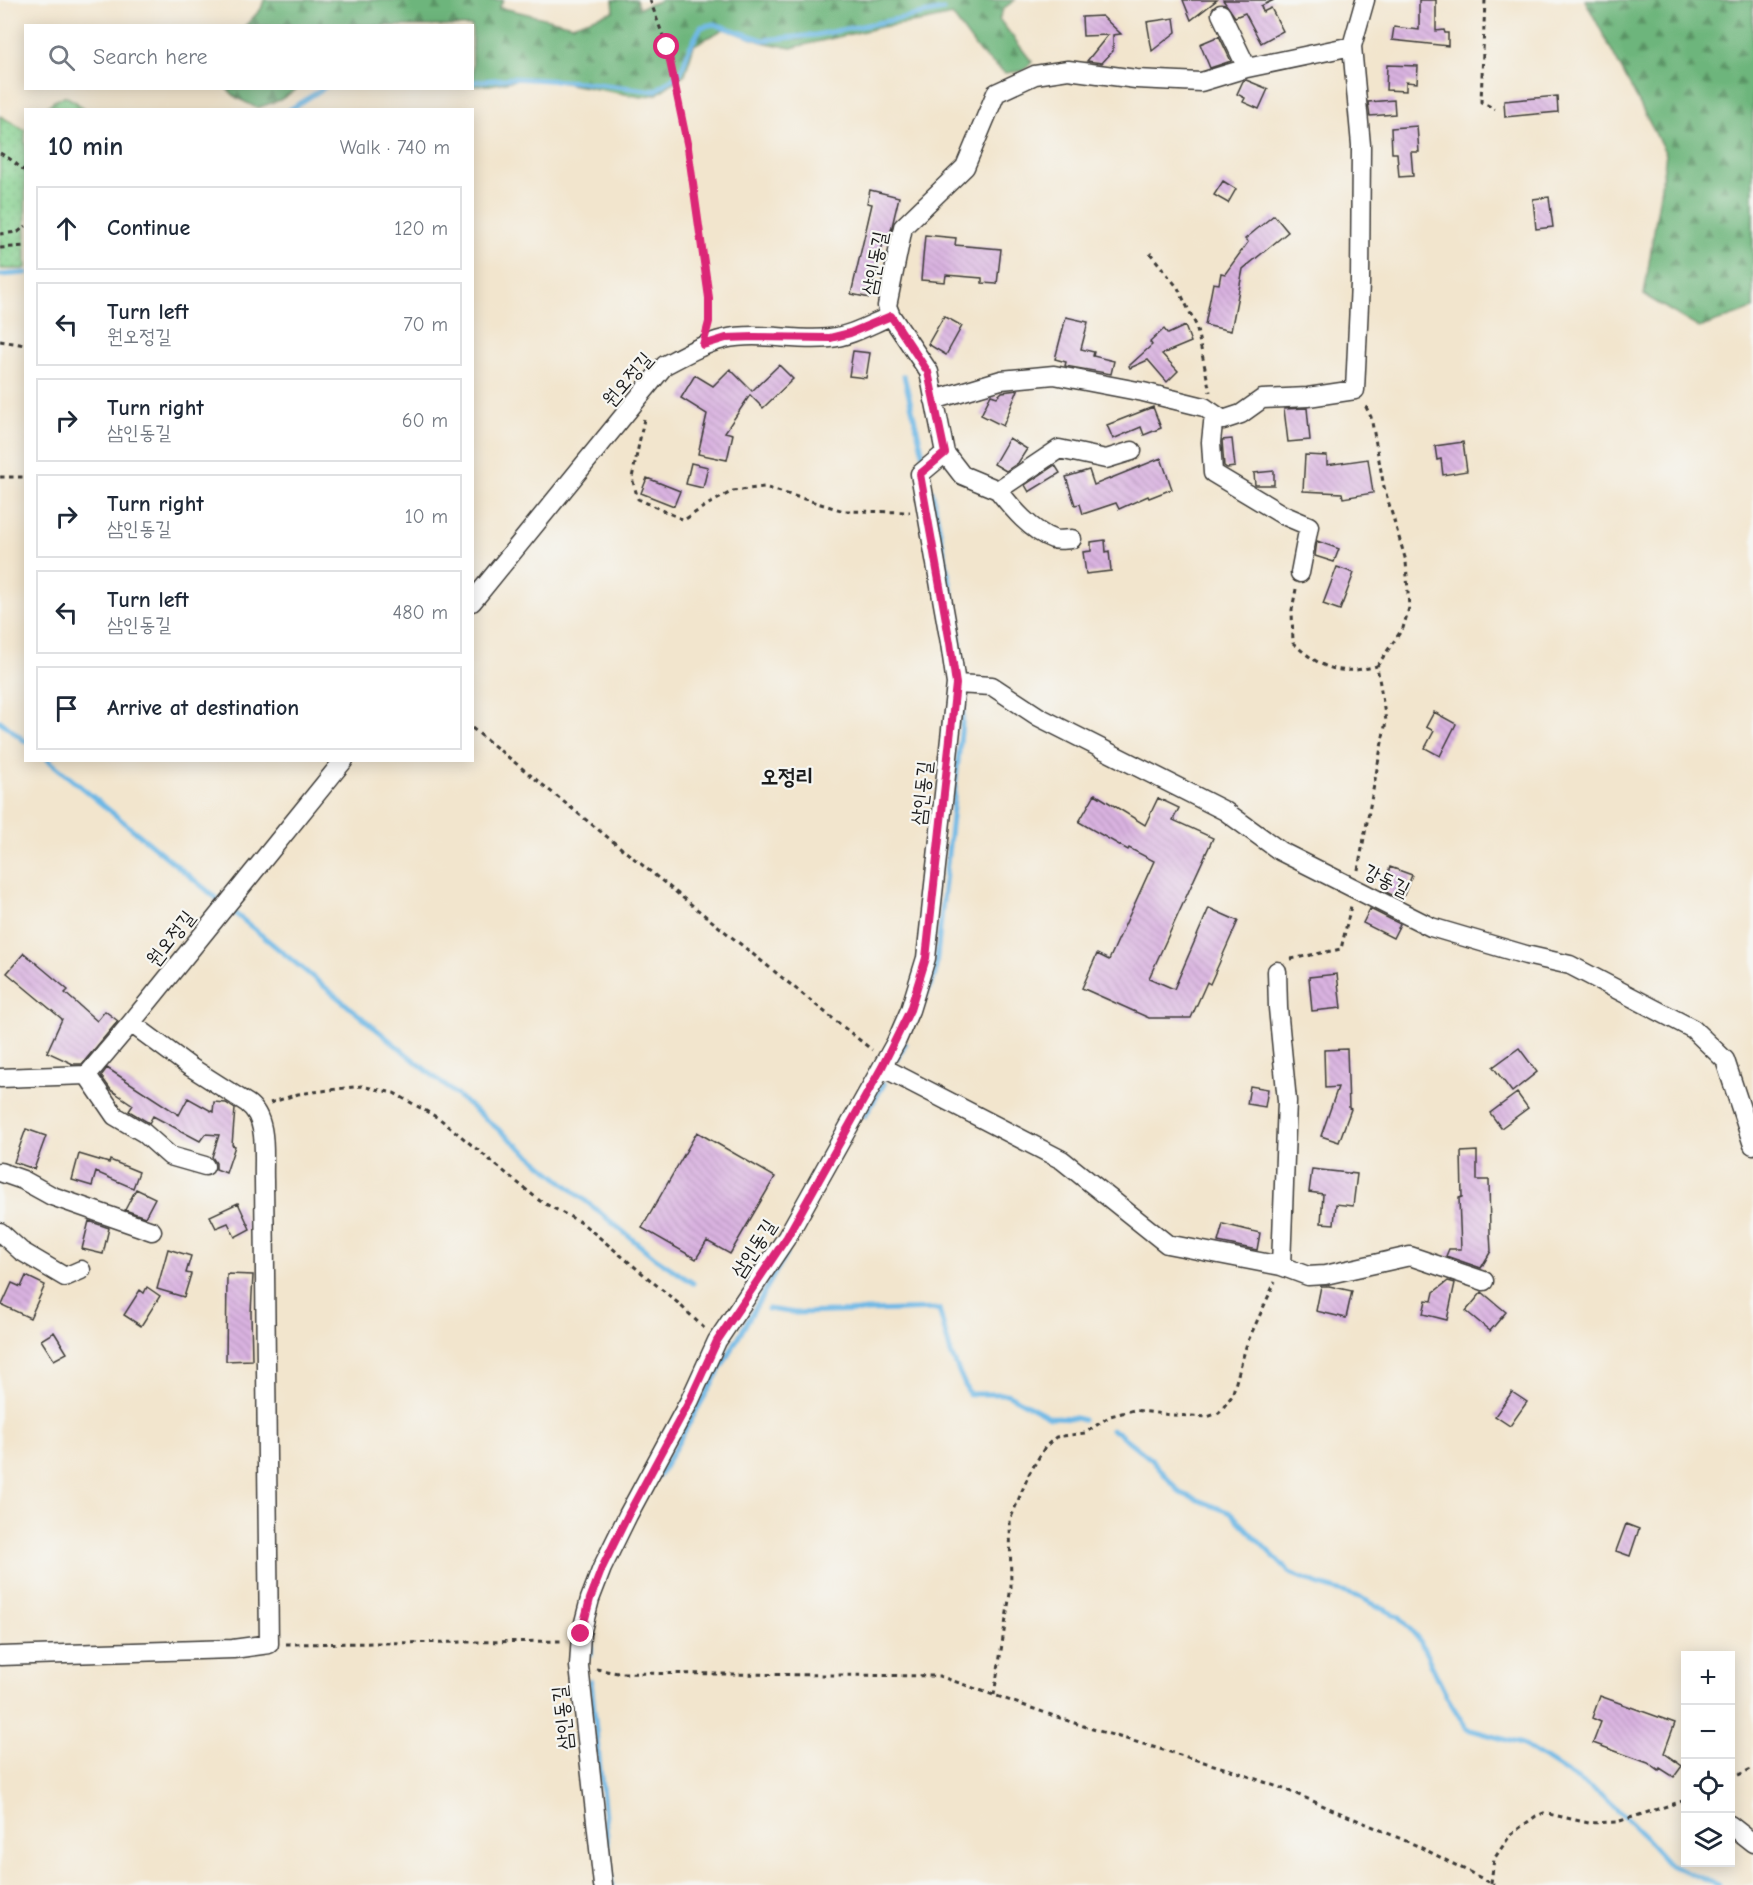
<!DOCTYPE html>
<html lang="en">
<head>
<meta charset="utf-8">
<style>
	:root { --surface:#fff; --page:#f6f6f7; --text:#1f2937; --muted:#747a83; --line:#e0e1e3 }
	body { margin:0; font-family:"Comic Neue","Poor Story",sans-serif; background:var(--page); color:var(--text) }
	.controls { position:absolute; right:18px; bottom:18px; display:grid; overflow:hidden; border-radius:0px; box-shadow:0 3px 15px #0003 }
	.controls button { width:54px; height:54px; display:grid; place-items:center; padding:0; border:0; border-bottom:2px solid var(--line); background:var(--surface); color:var(--text); font:30px sans-serif }
	.stop { position:absolute; width:18px; height:18px; margin:-14px; border:4px solid #db2777; border-radius:50%; background:#fff }
	.stop.end { background:#db2777; border-color:#fff; box-shadow:0 2px 6px #0008 }
	.list { margin:0; padding:0; list-style:none }
	h2 { display:flex; justify-content:space-between; align-items:center; height:78px; margin:0; padding:0 24px; font-size:26px }
	h2 small { font-size:20px; font-weight:400; color:var(--muted) }
	.list li { display:grid; grid-template-columns:39px 1fr auto; gap:18px; align-items:center; box-sizing:border-box; height:84px; margin:0 12px 12px; padding:0 12px; border:2px solid var(--line); border-radius:0px }
	.list b { display:block; font-size:22px; white-space:nowrap }
	.list p { margin:0; font-size:20px; white-space:nowrap; color:var(--muted) }
	.list em { font-size:20px; font-style:normal; color:var(--muted) }
	.icon { flex:none; width:33px; height:33px; fill:none; stroke:currentColor; stroke-width:2; stroke-linecap:round; stroke-linejoin:round }
	.map { position:relative; flex:none; width:1753px; height:1885px; overflow:hidden }
	.search { position:absolute; background:var(--surface); box-shadow:0 3px 15px #0003; left:24px; top:24px; width:450px; height:66px; display:flex; align-items:center; gap:15px; box-sizing:border-box; padding:0 21px; border-radius:0px; color:var(--muted); font-size:22px }
	.panel { position:absolute; background:var(--surface); box-shadow:0 3px 15px #0003; left:24px; top:108px; width:450px; height:654px; border-radius:0px }
	.map>svg:first-child { display:block }
	.grass { fill:url(#grass-dots); stroke:#527856; stroke-width:1.5 }
	.forest { fill:url(#forest-firs); stroke:#44684c; stroke-width:1.5 }
	.cemetery { fill:url(#cemetery-stones); stroke:#527856; stroke-width:1.5 }
	.lines { fill:none; stroke-linecap:round; stroke-linejoin:round }
	.stream { stroke:#6cb7e5; stroke-width:5 }
	.building { fill:url(#building-back-hatch) }
	.minor-casing { stroke:#3c3a37; stroke-width:21 }
	.path { stroke:#3c3a37; stroke-width:3; stroke-dasharray:4.5 4.5; stroke-linecap:butt }
	.minor { stroke:#fff; stroke-width:18 }
	.route { stroke:#db2777; stroke-width:8 }
	.labels { text-anchor:middle; stroke-width:4.5; stroke-linejoin:round; paint-order:stroke }
	.street-label { font-size:20px; fill:#1c1c1c; stroke:#f6f6f2 }
	.quarter-label { font-size:22px; font-weight:bold; fill:#1c1c1c; stroke:#f6f6f2 }
</style>
</head>
<body>
<div class="map">
<svg width="1753" height="1885" viewBox="0 0 1753 1885">
	<defs>
		<pattern id="grass-dots" width="8" height="8" patternUnits="userSpaceOnUse" patternTransform="scale(1.5)"><rect width="8" height="8" fill="#87d391"/><path d="M2 2h.1M6 6h.1" fill="none" stroke="#74b57c" stroke-width="1.8" stroke-linecap="round"/></pattern>
		<pattern id="forest-firs" width="22" height="20" patternUnits="userSpaceOnUse" patternTransform="scale(1.5)"><rect width="22" height="20" fill="#6db57b"/><path d="M5 1l3.5 6h-7zM16 11l3.5 6h-7z" fill="#599264"/></pattern>
		<pattern id="cemetery-stones" width="16" height="16" patternUnits="userSpaceOnUse" patternTransform="scale(1.5)"><rect width="16" height="16" fill="#87d391"/><path d="M2 7V4a2 2 0 0 1 4 0v3zM10 15v-3a2 2 0 0 1 4 0v3z" fill="#74b57c"/></pattern>
		<pattern id="building-back-hatch" width="6" height="6" patternUnits="userSpaceOnUse" patternTransform="scale(1.5)"><rect width="6" height="6" fill="#d9b2e0"/><path d="M-1 5l2 2M0 0l6 6M5-1l2 2" fill="none" stroke="#ba98c0"/></pattern>
	</defs>
	<rect width="100%" height="100%" fill="#f6f6f2"/>
	<filter id="ink" filterUnits="userSpaceOnUse"><feTurbulence type="fractalNoise" baseFrequency=".0167" numOctaves="2"/><feDisplacementMap in="SourceGraphic" scale="12" xChannelSelector="R" yChannelSelector="G"/><feConvolveMatrix kernelMatrix="1 2 1 2 8 2 1 2 1" color-interpolation-filters="sRGB"/></filter>
	<filter id="wash" filterUnits="userSpaceOnUse"><feTurbulence type="fractalNoise" baseFrequency=".008" numOctaves="4" result="noise"/><feDisplacementMap in="SourceGraphic" scale="24" xChannelSelector="R" yChannelSelector="G"/><feGaussianBlur stdDeviation="1.35" result="paint"/><feColorMatrix in="noise" values="0 0 0 0 0 0 0 0 0 0 0 0 0 0 0 0 0 1.4 0 .05"/><feComposite in="paint" operator="in"/></filter>
	<g filter="url(#wash)">
		<rect width="100%" height="100%" fill="#f2e5cd"/>
		<path class="grass" d="M0 116 25 130 26 268 22 269H0Z"/>
		<path class="forest" d="M264 0H504L499 7 572 25 614 11 613 0H636L639 8 662 0H1015L1004 8 999 19 1032 62 1023 71 1005 73 980 53 952 15 925 21 881 27 791 48 762 42 724 29 694 45 685 74 657 94 641 97 531 77 490 85 473 86 472 26H245L261 9Z
			M1585 0H1753V309L1699 328 1644 295 1666 154Z
			M227 89H297L280 100 257 108 237 98Z"/>
		<path class="cemetery" d="M65 96 76 102 84 109H44L54 101Z"/>
		<g class="lines">
			<path class="stream" d="M472 82 513 78 581 82 655 91 681 72 689 49 701 27 714 24 763 40 816 35 943 10
				M289 110 324 88
				M0 275 26 273
				M904 376 923 454
				M932 491 958 623 962 668
				M0 721 26 742
				M48 760 654 1257 693 1283
				M917 1016 935 975 965 696
				M898 1059 905 1044
				M865 1116 884 1084
				M768 1309 796 1313 939 1309 951 1354 969 1394H1007L1050 1417 1076 1418 1083 1420
				M1111 1430 1117 1432 1151 1459 1180 1493 1231 1513 1290 1573 1317 1584 1359 1597 1400 1617 1420 1641 1447 1697 1467 1729 1522 1744 1604 1797 1642 1834 1669 1864 1718 1885
				M659 1476 786 1254
				M591 1655 592 1622
				M591 1681 612 1885"/>
		</g>
		<g id="blocks">
			<path class="building" d="M1183 0H1217L1191 20Z
				M1223 0H1274L1261 6 1263 12 1271 8 1283 31 1261 43 1245 13 1235 17Z
				M1419 0H1436V31L1444 30 1445 33H1448V46L1392 40 1394 27 1419 30Z
				M1102 16 1121 34 1113 35V51L1102 63 1087 61 1108 35 1083 36 1082 17Z
				M1174 18 1176 32 1152 51 1147 22Z
				M1219 36 1231 61 1210 68 1200 44Z
				M1387 65 1418 66 1417 83 1406 82V91L1386 90Z
				M1246 80 1268 89 1259 109 1243 102 1245 98 1237 94 1243 81Z
				M1557 96 1558 112 1505 117 1504 101Z
				M1394 100 1395 114 1370 116 1368 102Z
				M1417 126 1419 152H1411L1413 176 1399 177 1397 153H1392L1391 128Z
				M1223 181 1236 189 1228 203 1214 195Z
				M870 190 899 197 888 243H883L870 298 851 294 872 204 867 203Z
				M1549 197 1553 227 1536 229 1533 199Z
				M1274 215 1288 232 1243 269 1231 331 1205 325 1213 283 1219 284 1221 273 1225 274 1248 242 1245 239Z
				M925 235 956 238 955 245 1001 249 997 284 982 283V278L946 275 945 282 921 280Z
				M944 316 962 326 946 355 928 344Z
				M1066 317 1088 322 1081 349 1094 352 1093 356 1114 361 1111 374 1065 366 1066 362 1055 359Z
				M1185 326 1191 342 1162 354 1178 371 1167 382 1148 360 1130 368 1129 366 1152 345 1150 342 1164 329 1168 334Z
				M853 351 870 353 866 378 849 376Z
				M779 365 793 379 763 408 750 395 725 432 733 434 727 460 698 454 707 414 681 398 695 375 713 386 730 369 752 391Z
				M1018 390 1003 426 981 415 991 395 997 397 1002 392Z
				M1153 407 1161 428 1144 435 1141 427 1113 439 1107 425Z
				M1307 408 1310 440 1288 442 1284 409Z
				M1009 438 1027 449 1018 463 1006 471 994 464Z
				M1232 439 1235 467 1227 468 1224 466 1222 440Z
				M1463 442 1467 471 1443 475 1441 459 1437 460 1435 446Z
				M1305 455 1327 456V465L1368 459 1373 493 1343 498 1342 493 1303 491Z
				M1161 458 1172 489 1149 498 1148 496 1119 509 1116 503 1083 514 1080 504 1075 505 1066 477 1089 470 1094 485Z
				M691 463 708 467 703 488 686 484Z
				M1055 465 1060 473 1029 492 1025 485Z
				M1274 471V485H1255L1254 473Z
				M647 478 680 491 674 506 641 493Z
				M1105 540 1106 552 1109 551 1111 571 1086 574 1083 552 1091 551V542Z
				M1317 541 1339 549 1334 562 1315 556Z
				M1337 567 1354 573 1340 610 1323 604Z
				M1434 712 1456 724 1440 756 1425 748 1434 731 1426 727Z
				M1095 794 1145 825 1158 798 1179 808 1173 820 1213 838 1149 978 1174 989 1209 908 1238 921 1210 984 1207 982 1191 1018H1149L1082 988 1097 954 1109 960 1154 861 1129 848 1128 850 1079 822Z
				M1390 867 1412 875 1402 900 1382 890Z
				M1370 909 1400 924 1393 938 1363 923Z
				M24 953 68 990 65 993 97 1021 105 1011 118 1021 82 1064H73L47 1052 62 1019 7 973Z
				M1337 974 1341 1008 1312 1011 1309 977Z
				M1519 1048 1537 1072 1512 1092 1493 1067Z
				M1347 1049 1349 1108 1351 1109 1339 1142 1321 1136 1338 1087 1325 1088 1324 1050Z
				M107 1068 179 1115 188 1098 213 1112 214 1102 226 1103 235 1109 232 1145 235 1146 226 1173 216 1169V1163L212 1157 219 1135 205 1134 200 1141 153 1116 149 1123 129 1111 133 1105 111 1090 101 1076Z
				M1250 1086 1268 1089 1265 1107 1247 1104Z
				M1517 1093 1528 1108 1501 1128 1490 1113Z
				M26 1129 46 1136 34 1169 14 1162Z
				M697 1132 775 1177 730 1254 707 1241 696 1259 642 1228Z
				M1477 1151V1180H1489L1490 1233 1491 1251 1481 1268 1446 1256 1449 1249H1461L1459 1198 1462 1197 1461 1152Z
				M79 1154 109 1163 110 1160 139 1172 133 1188 96 1172 92 1186 72 1180Z
				M1312 1169 1357 1174 1353 1206 1336 1204 1334 1224 1321 1223 1323 1194 1309 1192Z
				M136 1189 155 1198 145 1217 125 1210Z
				M238 1203 250 1229 235 1237 228 1223 216 1228 210 1216Z
				M89 1221 109 1228 103 1254 82 1249Z
				M1223 1224 1260 1233 1257 1250 1218 1242Z
				M168 1249 191 1256 186 1273 191 1274 184 1297 157 1289Z
				M227 1274 253 1275 251 1313 252 1360 226 1361Z
				M26 1276 45 1285 30 1318 2 1305 12 1283 21 1287Z
				M1448 1281 1455 1283 1447 1320 1423 1314 1426 1300 1432 1301 1434 1292Z
				M1321 1286H1329L1352 1291 1346 1318 1316 1311Z
				M147 1287 160 1296 141 1326 124 1315 140 1290 144 1293Z
				M1482 1292 1506 1312 1490 1331 1466 1311Z
				M54 1332 67 1353 54 1360 41 1340Z
				M1512 1392 1527 1402 1510 1426 1495 1416Z
				M1626 1524 1639 1529 1630 1556 1616 1551Z
				M1600 1696 1675 1723 1664 1753 1682 1766 1674 1777 1660 1768 1659 1771 1648 1763 1593 1743 1601 1722 1592 1718Z"/>
		</g>
	</g>
	<g filter="url(#ink)">
		<use href="#blocks" fill-opacity="0" stroke="#3c3a37" stroke-width="1.5"/>
		<g class="lines">
			<g class="minor-casing">
				<path id="minor" d="M1221 14 1247 68
					M934 400 1001 380 1054 375 1143 392 1204 407 1223 420 1241 414 1262 399 1308 397 1355 390 1360 283 1361 145 1352 46
					M1214 414 1211 442 1213 473 1283 515 1309 526 1300 573
					M945 453 962 475 998 490 1059 449 1106 459 1132 451
					M998 490C1012 508 1031 531 1053 539 1058 541 1066 539 1072 539
					M472 602 665 365C684 355 703 344 724 339 759 331 795 342 830 338 851 336 871 324 891 316
					M956 684 992 686 1039 717 1225 811 1280 851 1431 927 1526 955 1570 965 1693 1029 1725 1060 1753 1145
					M1277 971 1278 1008 1287 1101 1281 1266
					M882 1067 1062 1160 1167 1244 1281 1266 1308 1276 1325 1275 1410 1256 1484 1281
					M87 1075 115 1116 144 1133 170 1156 205 1166
					M0 1078 87 1075 131 1023 344 760
					M0 1172 23 1180 52 1196 152 1231
					M0 1232 21 1251 65 1277 81 1270
					M0 1656 233 1649 269 1644 264 1180C263 1156 269 1118 247 1103L189 1066 131 1023
					M1730 1825 1753 1843
					M603 1885 579 1666 581 1634 590 1599 602 1568 628 1515 690 1400 717 1341 787 1237 896 1042 910 1010 926 958 956 684 950 643 920 474 945 453 929 372 891 316 887 306 903 227 965 167 996 93 1035 75 1068 70 1136 79 1201 82 1247 68 1352 46 1365 0"/>
			</g>
			<path class="path" d="M650 0 667 47 688 148 709 298 708 324
				M1485 0 1481 102 1495 109
				M0 153 10 159 26 172
				M0 234 18 232 26 226
				M0 248 26 246
				M1150 253 1178 288 1196 325 1210 392
				M0 341 26 345
				M644 419 632 478 638 499 684 520 705 506 733 491 764 487 844 511 910 512
				M0 477H26
				M1296 589 1292 610 1293 643C1322 669 1338 676 1377 666
				M472 728 872 1050
				M1358 870 1386 721 1377 666 1403 628 1409 608 1406 561 1384 487 1371 417 1364 403
				M1291 959 1341 949 1351 906
				M270 1103 298 1094 361 1086 394 1093 440 1119 540 1201 582 1223 678 1303 705 1329
				M286 1644 564 1641
				M596 1669 618 1673 939 1676 1089 1728 1234 1771 1289 1791 1418 1846 1495 1885
				M994 1695 1011 1587 1010 1520 1029 1474 1045 1447 1056 1437 1085 1433 1110 1416 1134 1410 1171 1415 1207 1417 1219 1413 1232 1396 1247 1343 1275 1282
				M1730 1779 1753 1768
				M1491 1883 1494 1859 1511 1834 1536 1816 1544 1813 1589 1823 1617 1822 1686 1800"/>
			<use href="#minor" class="minor"/>
		</g>
	</g>
	<g class="lines" filter="url(#ink)">
		<path class="route" d="M581 1634 590 1599 602 1568 628 1515 690 1400 717 1341 787 1237 882 1067 910 1010 926 958 956 684 950 643 920 474 945 453 928 372 891 316 850 333 830 338 755 337 726 338 703 345 709 322V298L688 148 667 47"/>
	</g>
	<g class="labels">
		<g class="street-label">
			<text transform="translate(874 263) rotate(-79)" y="7">삼인동길</text>
			<text transform="translate(627 379) rotate(-49)" y="7">원오정길</text>
			<text transform="translate(921 793) rotate(-84)" y="7">삼인동길</text>
			<text transform="translate(1387 880) rotate(26)" y="7">강동길</text>
			<text transform="translate(170 938) rotate(-52)" y="7">원오정길</text>
			<text transform="translate(753 1248) rotate(-57)" y="7">삼인동길</text>
			<text transform="translate(562 1718) rotate(-96)" y="7">삼인동길</text>
		</g>
		<g class="quarter-label">
			<text x="787" y="784">오정리</text>
		</g>
	</g>
</svg>
<div class="controls">
<button>+</button>
<button>−</button>
<button><svg class="icon" aria-label="locate" viewBox="0 0 24 24"><circle cx="12" cy="12" r="6"/><path d="M12 2v4M12 18v4M2 12h4M18 12h4"/></svg></button>
<button><svg class="icon" aria-label="layers" viewBox="0 0 24 24"><path d="M12 4l9 5-9 5-9-5zM3 14l9 5 9-5"/></svg></button>
</div>
<div class="stop" style="left:667px;top:47px"></div>
<div class="stop end" style="left:581px;top:1634px"></div>
<div class="search"><svg class="icon" aria-label="search" viewBox="0 0 24 24"><circle cx="10" cy="10" r="6"/><path d="M15 15l6 6"/></svg>Search here</div>
<section class="panel">
<h2>10 min<small>Walk · 740 m</small></h2>
<ul class="list">
<li><svg class="icon" aria-label="ahead" viewBox="0 0 24 24"><path d="M12 20V5M6 11l6-6 6 6"/></svg><div><b>Continue</b></div><em>120 m</em></li>
<li><svg class="icon" aria-label="left" viewBox="0 0 24 24"><path d="M17 20v-9H6M10 6l-5 5 5 5"/></svg><div><b>Turn left</b><p>원오정길</p></div><em>70 m</em></li>
<li><svg class="icon" aria-label="right" viewBox="0 0 24 24"><path d="M7 20v-9h11M14 6l5 5-5 5"/></svg><div><b>Turn right</b><p>삼인동길</p></div><em>60 m</em></li>
<li><svg class="icon" aria-label="right" viewBox="0 0 24 24"><path d="M7 20v-9h11M14 6l5 5-5 5"/></svg><div><b>Turn right</b><p>삼인동길</p></div><em>10 m</em></li>
<li><svg class="icon" aria-label="left" viewBox="0 0 24 24"><path d="M17 20v-9H6M10 6l-5 5 5 5"/></svg><div><b>Turn left</b><p>삼인동길</p></div><em>480 m</em></li>
<li><svg class="icon" aria-label="arrive" viewBox="0 0 24 24"><path d="M6 21V4h12l-3 4 3 4H6"/></svg><div><b>Arrive at destination</b></div></li>
</ul>
</section>
</div>
</body>
</html>
